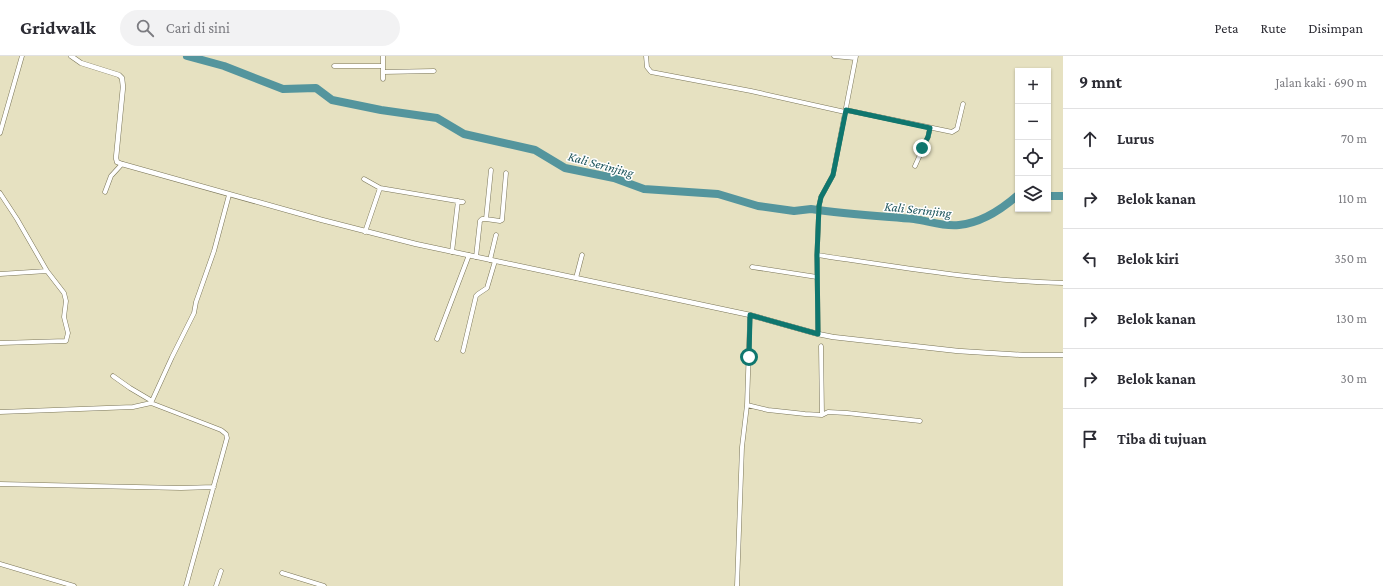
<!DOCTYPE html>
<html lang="id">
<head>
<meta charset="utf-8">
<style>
	:root { --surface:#fff; --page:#f2f2f3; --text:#2b2b33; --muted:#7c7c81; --line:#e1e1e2 }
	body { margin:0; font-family:"Crimson Pro",serif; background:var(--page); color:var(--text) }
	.controls { position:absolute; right:12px; top:12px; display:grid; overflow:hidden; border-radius:0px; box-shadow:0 1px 3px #0004 }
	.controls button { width:36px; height:36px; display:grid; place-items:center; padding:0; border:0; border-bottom:1px solid var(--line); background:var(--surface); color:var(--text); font:20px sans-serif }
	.stop { position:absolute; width:12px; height:12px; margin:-9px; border:3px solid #0f766e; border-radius:50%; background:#fff }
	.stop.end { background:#0f766e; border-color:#fff; box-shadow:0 1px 4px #0008 }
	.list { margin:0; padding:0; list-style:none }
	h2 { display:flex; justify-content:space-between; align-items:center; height:52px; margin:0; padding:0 16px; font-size:17px }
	h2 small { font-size:13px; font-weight:400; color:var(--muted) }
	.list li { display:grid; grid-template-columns:26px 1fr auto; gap:12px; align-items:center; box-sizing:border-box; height:60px; padding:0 16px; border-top:1px solid var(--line) }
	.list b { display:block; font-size:15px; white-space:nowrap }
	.list em { font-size:13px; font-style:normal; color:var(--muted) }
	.icon { flex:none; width:22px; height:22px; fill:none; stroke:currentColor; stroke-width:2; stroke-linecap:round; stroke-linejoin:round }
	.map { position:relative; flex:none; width:1063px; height:530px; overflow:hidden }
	header { display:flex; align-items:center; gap:24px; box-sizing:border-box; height:56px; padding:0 20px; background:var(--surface); border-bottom:1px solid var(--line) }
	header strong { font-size:19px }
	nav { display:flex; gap:22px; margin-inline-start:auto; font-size:14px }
	.search { width:280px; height:36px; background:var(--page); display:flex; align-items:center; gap:10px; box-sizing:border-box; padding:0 14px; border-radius:22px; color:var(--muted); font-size:15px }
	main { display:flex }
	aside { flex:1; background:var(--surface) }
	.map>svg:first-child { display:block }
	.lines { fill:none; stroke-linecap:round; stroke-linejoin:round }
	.river { stroke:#54959d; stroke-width:8 }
	.minor-casing { stroke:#7a7558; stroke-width:5 }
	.tertiary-casing { stroke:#7a7558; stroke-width:5.5 }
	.minor { stroke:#fff; stroke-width:4 }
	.tertiary { stroke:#fff; stroke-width:4.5 }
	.route { stroke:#0f766e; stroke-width:5 }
	.labels { text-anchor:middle; stroke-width:3; stroke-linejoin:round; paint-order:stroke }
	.water-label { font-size:13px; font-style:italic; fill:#1d555c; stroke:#fff }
</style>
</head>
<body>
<header>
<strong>Gridwalk</strong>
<div class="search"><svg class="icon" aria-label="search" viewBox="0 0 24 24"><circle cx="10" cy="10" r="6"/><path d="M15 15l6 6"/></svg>Cari di sini</div>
<nav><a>Peta</a><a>Rute</a><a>Disimpan</a></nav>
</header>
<main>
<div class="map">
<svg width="1063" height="530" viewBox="0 0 1063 530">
	<rect width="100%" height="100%" fill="#e6e1c1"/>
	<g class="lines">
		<path class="river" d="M187 0 224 10 283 33 316 32 332 44 381 54 437 62 464 78 535 94 565 112 614 122 644 133 718 138 758 150 794 155 811 153C845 158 879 160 914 163 929 165 944 171 959 169 980 167 1002 153 1018 139
			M1048 140H1063"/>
		<g class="minor-casing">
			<path id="minor" d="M646 0 647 11 651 16 751 35 845 56
				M834 0 855 2
				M334 10H383
				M383 16 434 15
				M383 23V0
				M846 54 952 76 957 73 963 48
				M0 77 22 0
				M915 110 928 81 930 72
				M364 123 380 132 463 146
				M105 136 111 120 122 108
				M0 137 17 163 47 215 64 237 66 245 64 261 68 277 66 285 0 287
				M486 163 500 165 502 164 506 117
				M365 176 380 132
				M452 196 458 145
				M817 199C898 211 981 225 1063 227
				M476 201 480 165 482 163H486L491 114
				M490 204 496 179
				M752 211 817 221
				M0 218 47 215
				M576 222 582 199
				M818 278 817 199 819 150 821 141 833 119 856 0
				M437 283 469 199
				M821 290 822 359
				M463 295 476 240 478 238 487 232 495 205
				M113 320 130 332 152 345
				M151 347 221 374 226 378 227 382 186 530
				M747 349 768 354 805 358 822 359 828 356 847 357 920 365
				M0 356 133 351 151 347 172 301 194 257 196 246 214 195 229 139
				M0 428 181 432 214 431
				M0 508 74 530
				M282 517 324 530
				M216 530 221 515
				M737 530 742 391 747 349 750 259"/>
		</g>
		<g class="tertiary-casing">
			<path id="tertiary" d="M71 0 81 7 119 19 122 22 123 31 116 102 117 106 122 108 322 164 416 188 750 259 818 278 833 281 958 295 1023 299H1063"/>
		</g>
		<use href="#minor" class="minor"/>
		<use href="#tertiary" class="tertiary"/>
	</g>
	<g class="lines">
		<path class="route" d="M749 301 750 259 818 278 817 199 819 150 821 141 833 119 846 54 930 72 928 81 922 92"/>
	</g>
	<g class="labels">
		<g class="water-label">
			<text transform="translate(601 108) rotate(15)" y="5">Kali Serinjing</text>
			<text transform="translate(918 153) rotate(6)" y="5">Kali Serinjing</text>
		</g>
	</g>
</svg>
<div class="controls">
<button>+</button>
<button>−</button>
<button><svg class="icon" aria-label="locate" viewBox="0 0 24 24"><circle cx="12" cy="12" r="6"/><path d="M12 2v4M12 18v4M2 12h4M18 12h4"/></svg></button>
<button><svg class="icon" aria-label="layers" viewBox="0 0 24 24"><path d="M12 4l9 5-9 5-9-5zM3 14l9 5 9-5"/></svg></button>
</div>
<div class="stop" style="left:749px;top:301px"></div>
<div class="stop end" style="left:922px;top:92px"></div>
</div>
<aside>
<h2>9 mnt<small>Jalan kaki · 690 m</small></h2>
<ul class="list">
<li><svg class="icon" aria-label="ahead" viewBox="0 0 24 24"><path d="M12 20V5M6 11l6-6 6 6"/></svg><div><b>Lurus</b></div><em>70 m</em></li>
<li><svg class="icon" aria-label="right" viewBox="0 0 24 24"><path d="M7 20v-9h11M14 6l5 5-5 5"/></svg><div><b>Belok kanan</b></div><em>110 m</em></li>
<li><svg class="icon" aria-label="left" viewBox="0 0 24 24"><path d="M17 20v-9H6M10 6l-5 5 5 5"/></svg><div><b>Belok kiri</b></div><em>350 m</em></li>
<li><svg class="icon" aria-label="right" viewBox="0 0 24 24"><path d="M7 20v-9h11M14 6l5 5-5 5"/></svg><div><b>Belok kanan</b></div><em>130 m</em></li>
<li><svg class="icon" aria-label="right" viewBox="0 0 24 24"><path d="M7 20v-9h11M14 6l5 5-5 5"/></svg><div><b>Belok kanan</b></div><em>30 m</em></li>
<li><svg class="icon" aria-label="arrive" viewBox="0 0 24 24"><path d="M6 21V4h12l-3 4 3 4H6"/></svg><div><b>Tiba di tujuan</b></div></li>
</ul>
</aside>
</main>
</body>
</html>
